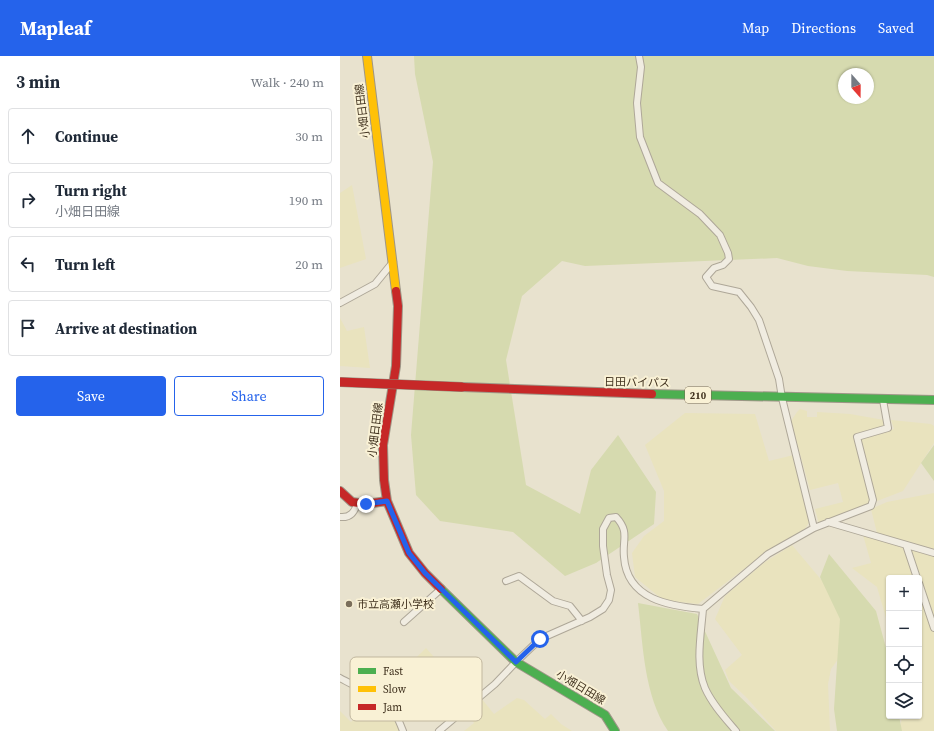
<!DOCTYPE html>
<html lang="en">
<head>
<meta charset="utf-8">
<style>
	:root { --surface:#fff; --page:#f6f6f7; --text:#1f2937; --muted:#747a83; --line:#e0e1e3; --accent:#2563eb }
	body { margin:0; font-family:"Source Serif 4","Noto Sans JP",serif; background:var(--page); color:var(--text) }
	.controls { position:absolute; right:12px; bottom:12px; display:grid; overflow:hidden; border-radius:4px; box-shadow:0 1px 3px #0004 }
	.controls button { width:36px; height:36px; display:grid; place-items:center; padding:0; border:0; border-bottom:1px solid var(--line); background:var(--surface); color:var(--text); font:20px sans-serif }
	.compass { position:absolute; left:498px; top:12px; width:36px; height:36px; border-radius:50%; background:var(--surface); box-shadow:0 1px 3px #0004; rotate:159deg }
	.stop { position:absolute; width:12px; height:12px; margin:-9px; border:3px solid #2563eb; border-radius:50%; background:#fff }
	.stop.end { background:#2563eb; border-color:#fff; box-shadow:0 1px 4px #0008 }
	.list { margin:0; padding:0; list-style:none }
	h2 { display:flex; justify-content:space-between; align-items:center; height:52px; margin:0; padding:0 16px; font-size:17px }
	h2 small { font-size:13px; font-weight:400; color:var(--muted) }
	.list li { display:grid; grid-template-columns:26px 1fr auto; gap:12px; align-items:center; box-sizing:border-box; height:56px; margin:0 8px 8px; padding:0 8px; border:1px solid var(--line); border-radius:4px }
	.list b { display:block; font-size:15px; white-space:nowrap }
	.list p { margin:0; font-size:13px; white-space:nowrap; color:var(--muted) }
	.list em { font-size:13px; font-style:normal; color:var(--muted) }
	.actions { display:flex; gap:8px; padding:12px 16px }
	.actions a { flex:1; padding:9px 0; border:1px solid var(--accent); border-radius:4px; text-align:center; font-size:14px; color:var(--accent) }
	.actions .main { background:var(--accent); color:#fff }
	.icon { flex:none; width:22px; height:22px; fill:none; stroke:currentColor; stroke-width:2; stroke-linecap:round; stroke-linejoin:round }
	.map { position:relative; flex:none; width:594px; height:675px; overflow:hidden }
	header { display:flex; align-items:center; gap:24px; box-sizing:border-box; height:56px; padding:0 20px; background:var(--accent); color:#fff }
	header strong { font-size:19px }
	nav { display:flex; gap:22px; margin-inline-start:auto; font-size:14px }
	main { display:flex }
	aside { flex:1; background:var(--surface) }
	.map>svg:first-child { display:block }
	.farmland { fill:#e9e3be }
	.green { fill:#d6daaf; fill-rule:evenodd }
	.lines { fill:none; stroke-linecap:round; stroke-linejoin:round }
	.street-casing { stroke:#aea798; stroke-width:8 }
	.fast-casing { stroke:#9e9687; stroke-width:10 }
	.slow-casing { stroke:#9e9687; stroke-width:10 }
	.jam-casing { stroke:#9e9687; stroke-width:10 }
	.street { stroke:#f0ece1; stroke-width:6 }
	.fast { stroke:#4caf50; stroke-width:8 }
	.slow { stroke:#ffc107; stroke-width:8 }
	.jam { stroke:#c62828; stroke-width:8 }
	.jam-bridge-casing { stroke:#938c7e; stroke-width:10; stroke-linecap:butt }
	.jam-bridge { stroke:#c62828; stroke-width:9 }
	.route { stroke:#2563eb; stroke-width:5 }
	.poi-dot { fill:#7a6e5b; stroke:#f9f1d5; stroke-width:1.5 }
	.labels { text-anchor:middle; stroke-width:4; stroke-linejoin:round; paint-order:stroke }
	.shield { fill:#f9f1d5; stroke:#776a54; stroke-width:1 }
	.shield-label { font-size:10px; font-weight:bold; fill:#3f301d }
	.street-label { font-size:11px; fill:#3f301d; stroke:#f9f1d5 }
	.poi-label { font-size:11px; fill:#3f301d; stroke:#f9f1d5; text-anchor:start }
	.key { fill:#f9f1d5; stroke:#c1b79e; stroke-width:1 }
	.key-label { font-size:11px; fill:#3f301d }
</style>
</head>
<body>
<header>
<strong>Mapleaf</strong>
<nav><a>Map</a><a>Directions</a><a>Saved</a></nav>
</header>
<main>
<aside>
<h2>3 min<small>Walk · 240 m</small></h2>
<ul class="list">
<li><svg class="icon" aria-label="ahead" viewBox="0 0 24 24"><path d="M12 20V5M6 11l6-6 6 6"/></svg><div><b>Continue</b></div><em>30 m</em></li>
<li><svg class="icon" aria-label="right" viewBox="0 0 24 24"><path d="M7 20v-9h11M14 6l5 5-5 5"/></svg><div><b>Turn right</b><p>小畑日田線</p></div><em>190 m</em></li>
<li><svg class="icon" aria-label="left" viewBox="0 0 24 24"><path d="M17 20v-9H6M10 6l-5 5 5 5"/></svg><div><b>Turn left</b></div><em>20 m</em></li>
<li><svg class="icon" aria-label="arrive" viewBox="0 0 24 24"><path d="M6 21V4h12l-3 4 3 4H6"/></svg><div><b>Arrive at destination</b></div></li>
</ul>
<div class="actions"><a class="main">Save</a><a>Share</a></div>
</aside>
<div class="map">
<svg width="594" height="675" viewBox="0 0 594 675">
	<rect width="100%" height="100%" fill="#e8e2ce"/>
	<path class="farmland" d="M12 129 26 203 0 212V137Z
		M0 262 7 275 24 271 30 312 0 310Z
		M460 353 467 355V361H477V356L510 358 544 364 546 371 515 381 532 443 530 449 479 468 475 453 503 446 498 427 470 434 451 365 457 356Z
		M345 357 415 358 429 405 454 399 470 465 463 476 425 497 358 548 323 544 295 521 292 497 304 480 324 465V435L305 389Z
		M551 364 591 368 594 370V387L563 435 537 445 520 382 554 373Z
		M594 437V493L537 477 531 453 547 446Z
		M523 479 594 500V675H560L562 660H579V522H549V572L537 531 512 512 531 507Z
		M452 489 510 558 509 588 491 613 488 628 490 675H436L407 642 389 625 385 614 402 599 375 563 385 540 425 506Z
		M86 592 101 609 55 651 38 639Z
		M141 642 154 658 177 642 184 644 205 663 211 658 221 668 232 675H124L134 667 127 655Z
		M33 644 53 661 60 675H0V655L11 666Z"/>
	<path class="green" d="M74 0H594V221L587 219 507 215 468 210 437 202 245 210 222 205 182 240 166 304 186 429 240 458 251 414 278 379 316 436 314 468 256 507 225 520 173 476 100 465 76 439 71 379 93 106 75 18ZM504 18H528V42H504Z
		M594 389V425L581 407Z
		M489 498 536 555 549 603V660H559L562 675H497L494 653 500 563 480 521Z
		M298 547 357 558 391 632 435 675H328C304 640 303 589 298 547Z"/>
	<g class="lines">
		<g class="street-casing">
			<path id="street" d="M299 0 301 11 297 47 300 81 318 127 360 158 380 179 388 197 389 203 383 209 374 212 366 221 372 230 399 236 411 251 419 264 439 323 442 342 474 472
				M0 247 35 228 53 206
				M0 461C11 462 14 456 18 447
				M488 466 594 497
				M566 489 577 522
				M166 525 179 520 213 545 230 550 242 565
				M579 527 594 572
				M64 566 101 533
				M0 622C18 632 46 643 57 661 59 665 61 670 63 675
				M99 675 155 628 176 606 200 583 250 561 263 553 269 544 271 534 267 519 263 490V473L269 462 276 461C290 476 282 484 284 501 287 544 330 550 363 553
				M396 675C385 662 372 648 365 632 355 608 361 579 363 553L428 498 474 472 531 450 533 444 517 381 548 372 543 344"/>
		</g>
		<g class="fast-casing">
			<path id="fast" d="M312 338 594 344
				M101 533 176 606 265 659 275 675"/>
		</g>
		<g class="slow-casing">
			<path id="slow" d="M27 0 56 235"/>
		</g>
		<g class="jam-casing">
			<path id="jam" d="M56 235 58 250 56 310 43 389 44 424 47 445 69 497 85 517 101 533
				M122 331 312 338
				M0 435 12 446 26 448 47 445"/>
		</g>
		<use href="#street" class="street"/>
		<use href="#fast" class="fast"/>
		<use href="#slow" class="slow"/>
		<use href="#jam" class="jam"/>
		<g class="jam-bridge-casing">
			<path id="jam-bridge" d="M0 326 122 331"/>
		</g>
		<use href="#jam-bridge" class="jam-bridge"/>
	</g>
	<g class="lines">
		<path class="route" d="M26 448 47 445 69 497 85 517 176 606 200 583"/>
	</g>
	<circle class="poi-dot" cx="9" cy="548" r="4"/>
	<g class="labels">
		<rect class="shield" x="345" y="331" width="26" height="16" rx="3"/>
		<g class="shield-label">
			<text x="358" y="343">210</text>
		</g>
		<g class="street-label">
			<text transform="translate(22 55) rotate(-97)" y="4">小畑日田線</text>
			<text transform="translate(297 326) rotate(1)" y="4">日田バイパス</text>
			<text transform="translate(35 374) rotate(-83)" y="4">小畑日田線</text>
			<text transform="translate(241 631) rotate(31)" y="4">小畑日田線</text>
		</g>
		<g class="poi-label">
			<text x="17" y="552">市立高瀬小学校</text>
		</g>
	</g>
	<rect x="10" y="601" width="132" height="64" rx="6" class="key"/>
	<rect x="18" y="612" width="18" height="6" fill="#4caf50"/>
	<rect x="18" y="630" width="18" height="6" fill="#ffc107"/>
	<rect x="18" y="648" width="18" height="6" fill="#c62828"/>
	<g class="key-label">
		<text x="43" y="619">Fast</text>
		<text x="43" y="637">Slow</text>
		<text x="43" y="655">Jam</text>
	</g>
</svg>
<div class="controls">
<button>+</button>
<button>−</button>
<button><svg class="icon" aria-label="locate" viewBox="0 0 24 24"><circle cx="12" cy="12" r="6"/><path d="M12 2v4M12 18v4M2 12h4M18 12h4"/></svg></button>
<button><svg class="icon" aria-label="layers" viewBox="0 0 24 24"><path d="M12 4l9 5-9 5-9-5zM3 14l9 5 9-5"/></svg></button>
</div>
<svg class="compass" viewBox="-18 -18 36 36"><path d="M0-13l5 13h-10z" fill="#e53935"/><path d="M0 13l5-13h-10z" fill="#747a83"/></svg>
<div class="stop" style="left:200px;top:583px"></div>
<div class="stop end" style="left:26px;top:448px"></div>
</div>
</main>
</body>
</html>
